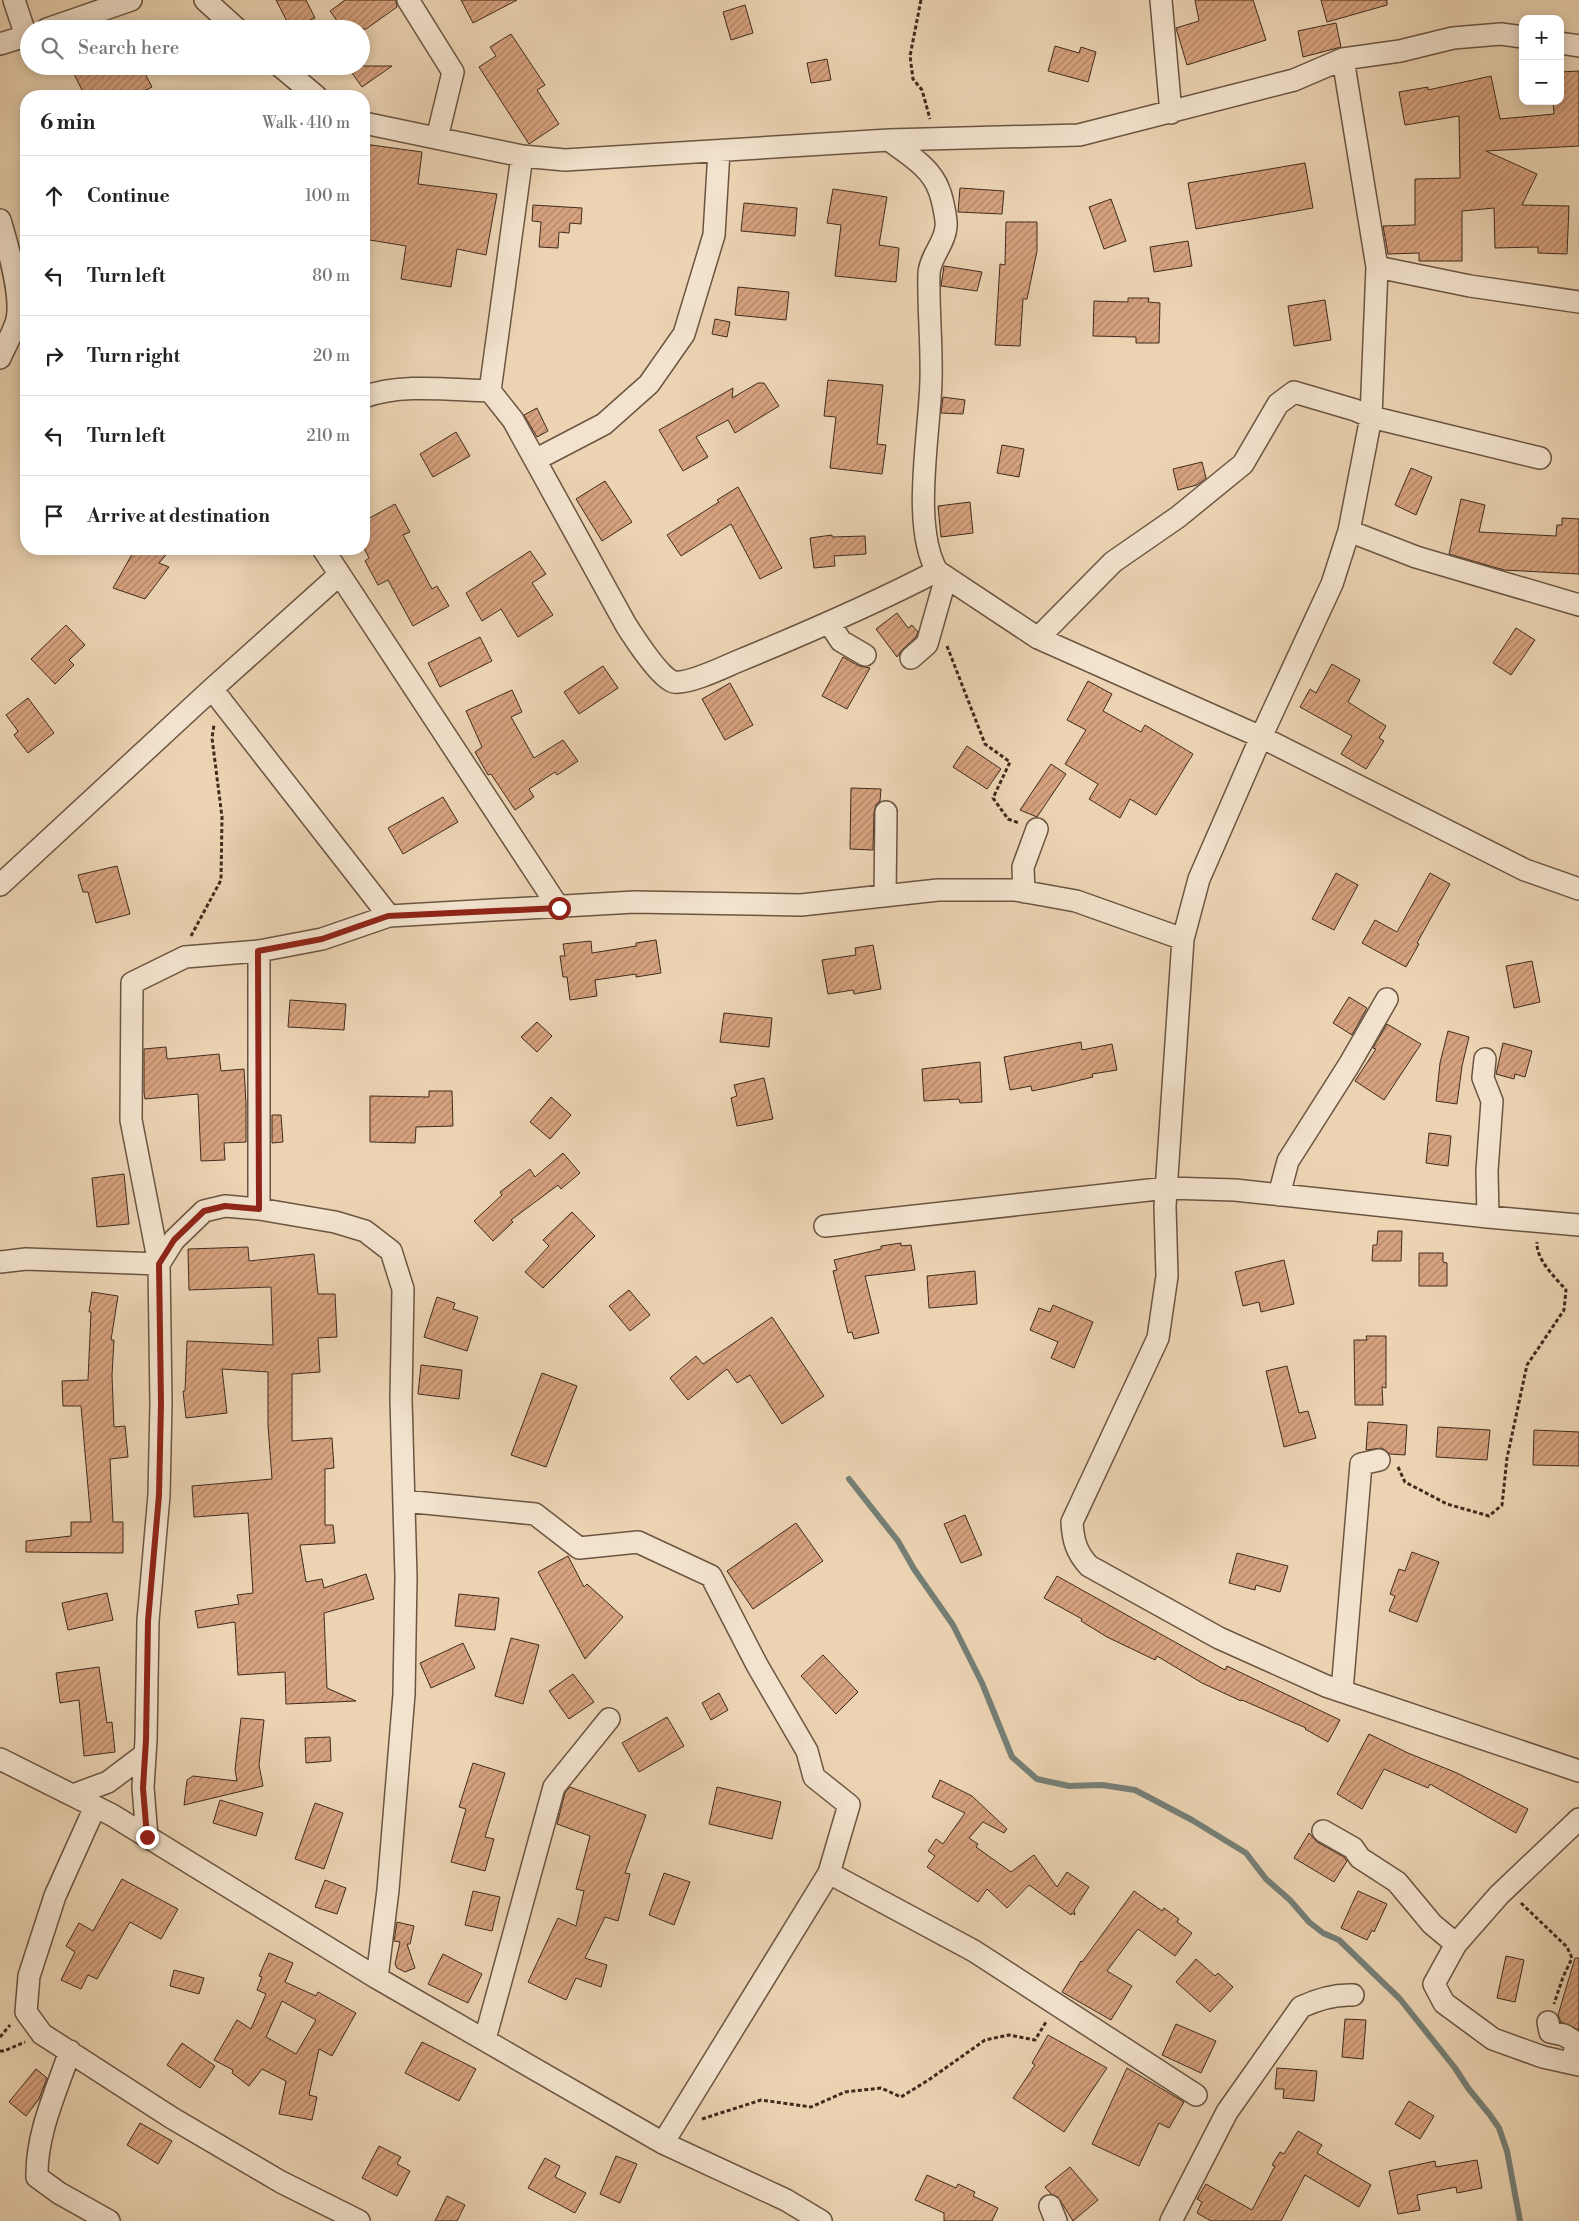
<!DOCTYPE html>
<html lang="en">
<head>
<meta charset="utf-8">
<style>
	:root { --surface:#fff; --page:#f2f2f2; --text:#222; --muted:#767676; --line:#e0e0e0 }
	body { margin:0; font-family:"Libre Bodoni",serif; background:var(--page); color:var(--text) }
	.controls { position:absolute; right:15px; top:15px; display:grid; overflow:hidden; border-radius:10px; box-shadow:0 2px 12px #0003 }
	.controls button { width:45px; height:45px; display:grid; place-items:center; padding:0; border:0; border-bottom:1px solid var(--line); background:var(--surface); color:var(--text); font:25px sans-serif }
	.stop { position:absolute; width:15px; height:15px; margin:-11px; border:4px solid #8f2418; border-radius:50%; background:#fff }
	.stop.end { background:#8f2418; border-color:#fff; box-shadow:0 1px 5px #0008 }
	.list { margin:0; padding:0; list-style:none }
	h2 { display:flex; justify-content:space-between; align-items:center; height:65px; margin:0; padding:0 20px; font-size:21px }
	h2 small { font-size:16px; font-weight:400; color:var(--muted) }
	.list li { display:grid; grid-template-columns:32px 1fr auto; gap:15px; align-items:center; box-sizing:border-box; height:80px; padding:0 20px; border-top:1px solid var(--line) }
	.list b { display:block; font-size:19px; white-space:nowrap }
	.list em { font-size:16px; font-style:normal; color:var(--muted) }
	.icon { flex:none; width:28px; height:28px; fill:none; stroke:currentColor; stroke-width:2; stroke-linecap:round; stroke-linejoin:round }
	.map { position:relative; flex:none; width:1579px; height:2221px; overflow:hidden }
	.search { position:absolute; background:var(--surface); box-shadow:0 2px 12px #0003; left:20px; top:20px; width:350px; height:55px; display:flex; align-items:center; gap:12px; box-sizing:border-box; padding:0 18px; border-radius:28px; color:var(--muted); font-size:19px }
	.panel { position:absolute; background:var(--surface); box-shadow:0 2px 12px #0003; left:20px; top:90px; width:350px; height:465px; border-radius:20px }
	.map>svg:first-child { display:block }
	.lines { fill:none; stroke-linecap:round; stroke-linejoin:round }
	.stream { stroke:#757f76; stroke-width:6 }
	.building { fill:url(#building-hatch); stroke:#402b1d; fill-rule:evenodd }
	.minor-casing { stroke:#6b5542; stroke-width:24 }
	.path { stroke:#402b1d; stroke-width:3; stroke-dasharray:4 2.5; stroke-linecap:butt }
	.minor { stroke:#f3e3ce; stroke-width:21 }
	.route { stroke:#8f2418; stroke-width:6 }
</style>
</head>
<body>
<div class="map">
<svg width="1579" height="2221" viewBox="0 0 1579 2221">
	<defs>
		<pattern id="building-hatch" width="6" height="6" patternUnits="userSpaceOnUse" patternTransform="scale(1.25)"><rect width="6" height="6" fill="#d7a27f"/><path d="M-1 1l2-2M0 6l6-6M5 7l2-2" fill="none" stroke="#b08467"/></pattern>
	</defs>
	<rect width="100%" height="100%" fill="#ecd4b3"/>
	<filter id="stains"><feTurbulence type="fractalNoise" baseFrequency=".004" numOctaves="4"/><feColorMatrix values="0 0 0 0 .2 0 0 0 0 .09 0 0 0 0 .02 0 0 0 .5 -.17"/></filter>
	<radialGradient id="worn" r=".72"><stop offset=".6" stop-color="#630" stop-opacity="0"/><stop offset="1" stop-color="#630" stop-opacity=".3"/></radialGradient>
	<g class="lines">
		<path class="stream" d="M849 1479 898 1541 914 1569 953 1625 982 1683 1012 1757 1037 1779 1069 1786 1102 1785 1135 1790 1192 1820 1246 1853 1266 1879 1290 1900 1309 1922 1323 1933 1339 1940 1400 1999 1455 2068 1468 2088 1490 2115 1499 2128 1507 2151 1520 2221"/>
	</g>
	<path class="building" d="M276 0H306L315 18 291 29Z
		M345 0H396L397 7 366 29H343L330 11Z
		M461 0H517L473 23Z
		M1195 0H1253L1266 40 1187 65 1176 28 1199 21Z
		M1321 0H1387V5L1327 22Z
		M745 5 753 33 731 40 723 12Z
		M1336 23 1341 47 1303 57 1298 31Z
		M511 34 545 85 537 90 559 124 529 144 479 67 496 56 490 47Z
		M1055 46 1079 53 1081 47 1096 52 1088 82 1048 71Z
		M827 59 831 80 811 83 807 63Z
		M70 66H141L152 87 134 96H85Z
		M347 66H392L362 87Z
		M1579 71V146L1486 151 1537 174 1522 205 1569 206 1567 254 1538 253V247L1495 248 1494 208 1462 211V261H1419V253L1388 254 1383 226 1415 225V179L1460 178 1459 116 1405 125 1399 92 1428 87V90L1491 76 1500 119 1554 114 1553 101H1560V72Z
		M364 144 422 152 418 184 497 194 486 255 457 249 451 287 401 279 406 246 364 239Z
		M1305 163 1313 208 1196 229 1188 183Z
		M960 188 1004 191 1002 214 958 212Z
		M833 189 887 197 879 245 899 248 896 282 835 276 841 225 827 223Z
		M1111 199 1126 241 1104 249 1089 207Z
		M744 203 797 208 795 236 741 231Z
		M533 205 582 208 581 224 570 223 569 233 559 232 558 248 539 247 541 222 532 221Z
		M1006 222H1037V251L1027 299H1023L1020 346 995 345 1000 264 1005 265Z
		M1188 241 1192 266 1154 272 1150 247Z
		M944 266 982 272 977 291 941 286Z
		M738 287 789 292 786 320 735 315Z
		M1128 298H1149L1148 302 1160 303 1159 343H1136V337L1093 336 1094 301 1128 302Z
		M1325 300 1331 340 1294 346 1288 306Z
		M715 319 730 322 727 337 712 334Z
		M828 380 883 385 877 444 886 445 882 474 830 468 836 417 824 416Z
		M758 383H764L779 406 735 433 728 420 696 437 708 457 683 471 659 430 733 388 732 398Z
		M943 397 965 400 963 414 941 413Z
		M537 408 548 431 537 437 524 415Z
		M456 432 470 456 433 477 420 454Z
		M1002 445 1024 449 1019 477 997 473Z
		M1202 462 1206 478 1197 485 1178 490 1173 469Z
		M1411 468 1432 477 1416 515 1395 505Z
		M605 481 632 522 602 541 576 499Z
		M738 487 782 568 760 579 731 524 681 556 667 535 719 502 717 500Z
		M1461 499 1485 505 1479 532 1556 536 1557 525H1562V518L1579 519V574L1504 570 1449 554Z
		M970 502 973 533 941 537 938 506Z
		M395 504 410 532 403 535 432 589 437 586 449 606 413 626 388 580 378 585 365 561 369 558 364 548V521Z
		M832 535V537L865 536 866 554 834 556 835 566 814 568 810 538Z
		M135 549H171L159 563 169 567 145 599 113 588Z
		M530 551 546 574 532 583 553 615 518 637 501 609 482 621 466 593Z
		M897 613 908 628 912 625 918 632 916 637 903 649 897 657 876 629Z
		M66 625 85 645 69 660 74 665 55 684 31 659Z
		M1516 628 1535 640 1511 675 1493 663Z
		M480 637 492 661 440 687 428 663Z
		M843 657 859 666 870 668 847 709 822 696Z
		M1332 664 1360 680 1348 702 1386 726 1379 738 1384 741 1366 769 1341 754 1352 736 1300 707 1310 689 1316 693Z
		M603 666 618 688 579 714 564 692Z
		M1088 681 1112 694 1103 711 1141 732 1145 725 1193 754 1156 815 1130 799 1120 818 1089 799 1098 784 1065 764 1086 730 1067 720Z
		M730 683 753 725 725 740 702 699Z
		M512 690 522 712 511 717 534 758 563 740 578 761 557 775 555 772 529 789 534 797 515 810 491 774 488 775 475 752 482 747 466 711Z
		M28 698 54 733 28 753 14 735 18 731 6 715Z
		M967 746 1001 769 987 789 953 767Z
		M1051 764 1066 774 1037 817 1020 810Z
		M851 788 881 789 880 801 876 805 874 812 873 850 850 849Z
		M443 797 458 822 403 854 388 828Z
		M117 866 130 914 96 923 88 892H83L78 875Z
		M1336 873 1358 885 1334 930 1312 919Z
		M1430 873 1450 884 1417 943 1419 944 1406 967 1362 943 1375 920 1397 932Z
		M656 940 661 973 636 977V974L595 980 597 996 570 1000 567 977H563L560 956H565L563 944 591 941 592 953 636 946V943Z
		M873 945 881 989 854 994 853 990 828 994 822 960 856 955 855 948Z
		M1532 961 1540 1002 1514 1008 1506 966Z
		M1349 997 1367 1008 1352 1035 1333 1023Z
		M290 1000 346 1004 344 1030 288 1027Z
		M724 1013 772 1018 769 1047 720 1042Z
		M537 1022 552 1036 537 1052 521 1037Z
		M1387 1024 1421 1044 1384 1100 1355 1081 1376 1049 1373 1048Z
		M1448 1031 1469 1037 1462 1066 1457 1104 1436 1101 1440 1063Z
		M1081 1042 1082 1050 1112 1044 1117 1070 1092 1074 1093 1077 1056 1086 1032 1091 1031 1086 1010 1090 1004 1057Z
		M1503 1043 1532 1051 1525 1077 1515 1074 1514 1079 1496 1074Z
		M166 1047 167 1059 219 1054 221 1071 244 1069 246 1103V1142L224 1143 225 1160 201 1161 198 1094 145 1099 144 1093V1049Z
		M980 1062 982 1102 960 1103 959 1099 924 1101 922 1069Z
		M764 1078 773 1119 737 1126 731 1098 737 1096 734 1085Z
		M429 1091H452L453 1126 416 1127 415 1143 370 1142V1096L429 1097Z
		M551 1097 571 1115 550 1139 530 1122Z
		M272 1115H281L283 1142 272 1143Z
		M1429 1133 1451 1136 1448 1166 1426 1163Z
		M563 1153 580 1173 561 1189 558 1185 511 1220 513 1222 493 1241 474 1221 502 1195 500 1192 530 1169 535 1177Z
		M124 1174 129 1224 97 1227 92 1178Z
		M572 1212 595 1236 543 1288 525 1272 549 1246 543 1240Z
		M1378 1231H1402L1401 1261H1372L1373 1245H1377Z
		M901 1243V1246L911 1245 915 1270 865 1276 879 1333 854 1339 852 1332 848 1333 833 1271 837 1270 834 1260 881 1249V1246Z
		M248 1247 249 1261 314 1254 318 1294H335L337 1337 318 1338 320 1372 292 1374V1441L332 1438 334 1468 325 1469V1525H333L335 1543 300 1545 306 1582 322 1579 324 1588 366 1574 374 1599 324 1613 327 1688 356 1701 286 1704 285 1672 238 1675 235 1622 198 1628 195 1611 239 1604 237 1595 253 1593 248 1513 194 1517 192 1486 272 1479 268 1425V1372L222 1369 227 1413 186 1418 183 1391H185L187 1341 273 1345 271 1287 189 1290 188 1249Z
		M1419 1253H1443V1262L1447 1263V1286H1419Z
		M1284 1260 1294 1304 1261 1312 1259 1302 1243 1306 1235 1272Z
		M975 1271 977 1304 929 1308 927 1276Z
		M629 1290 650 1315 630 1331 609 1306Z
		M92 1292 118 1296 111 1340H114L112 1375 114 1427 125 1426 128 1457 110 1459 113 1522H123V1553L26 1552V1541L71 1536V1522H91L81 1406H63L62 1381 88 1380 91 1312H89Z
		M437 1297 455 1303 453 1309 478 1317 467 1351 424 1337Z
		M1053 1305 1093 1322 1074 1368 1051 1358 1058 1342 1030 1330 1039 1308 1050 1312Z
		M772 1317 824 1396 782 1424 750 1375 737 1383 727 1369 688 1400 670 1378 696 1356 703 1364Z
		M1366 1336H1386V1388L1382 1387 1383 1405H1355L1354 1340H1367Z
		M421 1365 462 1370 459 1399 418 1394Z
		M1287 1366 1299 1413 1308 1411 1316 1438 1284 1447 1266 1371Z
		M542 1373 577 1386 546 1467 511 1455Z
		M1368 1422 1407 1425 1405 1455 1390 1454 1382 1448 1366 1450Z
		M1438 1427 1490 1430 1487 1460 1436 1457Z
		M1534 1430 1579 1432V1466L1533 1465Z
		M965 1515 982 1555 961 1563 944 1524Z
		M796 1523 823 1561 753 1609 727 1571Z
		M1412 1552 1439 1562 1417 1622 1389 1611 1395 1596 1390 1594 1399 1569 1405 1571Z
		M1237 1553 1288 1566 1280 1592 1256 1585 1255 1590 1229 1583Z
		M568 1556 584 1587 587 1584 623 1617 585 1659 538 1572Z
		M1057 1576 1225 1670 1227 1666 1340 1720 1328 1742 1305 1729 1306 1728 1242 1700 1241 1701 1202 1683 1157 1656 1155 1660 1107 1637 1081 1621 1082 1619 1044 1598Z
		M107 1593 113 1620 68 1630 62 1603Z
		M459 1594 499 1598 495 1630 455 1626Z
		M511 1638 539 1645 523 1704 495 1696Z
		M463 1643 475 1668 431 1688 420 1663Z
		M823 1655 858 1692 836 1714 801 1676Z
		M99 1667 107 1723 112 1722 115 1752 84 1756 79 1700 60 1703 56 1673Z
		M573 1674 594 1702 569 1719 549 1691Z
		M719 1693 728 1710 711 1720 702 1703Z
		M667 1717 684 1746 639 1772 622 1743Z
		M241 1718 264 1720 259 1765 263 1786 184 1805 187 1780 193 1776 237 1781 235 1770Z
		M1369 1734 1408 1753 1457 1773 1528 1809 1516 1833 1430 1784 1428 1788 1384 1769 1362 1809 1337 1794Z
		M330 1737 331 1761 306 1763 305 1738Z
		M473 1763 505 1773 485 1837 494 1839 485 1871 451 1862 466 1809 459 1807Z
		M940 1780 972 1796 1007 1829 1004 1833 983 1822 969 1838 978 1844 976 1847 1011 1872 1034 1855 1057 1887 1067 1872 1089 1887 1074 1910 1075 1915 1072 1913 1071 1915 1029 1885 1007 1908 987 1889 978 1902 927 1867 935 1856 928 1851 936 1839 943 1844 965 1813 932 1797Z
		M570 1787 646 1815 625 1873 630 1874 618 1921 605 1917 585 1958 607 1965 601 1987 576 1978 566 2000 528 1982 558 1918 576 1926 584 1891 576 1889 590 1836 557 1824 565 1793Z
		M717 1787 781 1802 772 1839 709 1824Z
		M220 1800 263 1813 256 1836 213 1823Z
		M315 1803 343 1813 324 1869 295 1859Z
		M1309 1833 1317 1842 1344 1857 1347 1861 1334 1882 1294 1858Z
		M664 1873 690 1882 674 1925 649 1915Z
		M122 1879 178 1909 161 1939 130 1922 97 1979 88 1975 81 1989 61 1980 75 1952 66 1946 79 1923 93 1931Z
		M325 1880 346 1888 337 1914 315 1907Z
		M473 1891 500 1897 492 1931 465 1925Z
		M1134 1891 1162 1911 1164 1908 1179 1919 1177 1922 1192 1933 1175 1956 1138 1929 1107 1971 1132 1986 1111 2020 1062 1992 1081 1961 1082 1962Z
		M1358 1891 1387 1904 1374 1932 1372 1930 1367 1940 1341 1928Z
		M397 1922 414 1926 410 1944H407L415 1968 405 1972 397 1968 395 1964 400 1942 394 1941Z
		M269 1953 293 1963 285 1982 316 1996 318 1992 356 2013 332 2056 319 2049 309 2095 317 2097 312 2120 279 2114 286 2081 262 2069 249 2086 232 2073 233 2070 214 2060 237 2020 251 2029 266 1994 257 1990 262 1977 259 1976ZM282 2001 316 2020 296 2054 266 2037Z
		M443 1954 482 1974 468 2003 428 1984Z
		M1506 1956 1524 1960 1515 2002 1497 1998Z
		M1575 1958H1579V2030L1561 2022 1558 2015Z
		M1196 1959 1215 1976 1218 1973 1233 1987 1210 2012 1176 1982Z
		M174 1970 204 1978 199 1994 170 1986Z
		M1345 2019 1366 2020 1363 2059 1342 2057Z
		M1176 2024 1216 2041 1201 2073 1162 2055Z
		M1048 2035 1107 2068 1064 2132 1013 2098 1035 2065 1032 2063Z
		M422 2042 476 2069 459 2101 405 2073Z
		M182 2043 215 2066 200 2088 167 2065Z
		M1127 2068 1184 2102 1169 2128 1159 2123 1139 2166 1092 2144Z
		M1277 2068 1317 2071 1314 2101 1283 2098 1284 2089H1275Z
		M36 2069 47 2078 39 2099 26 2116 9 2102Z
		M1409 2101 1434 2116 1420 2139 1395 2124Z
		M140 2123 172 2141 158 2164 127 2145Z
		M1298 2131 1322 2145 1317 2153 1371 2185 1359 2207 1305 2175 1281 2221H1211L1197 2213 1202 2202 1197 2199 1206 2184 1252 2210 1275 2166 1272 2165 1280 2152 1284 2154Z
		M379 2146 401 2157 397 2164 410 2171 397 2196 362 2178Z
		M616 2156 637 2164 620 2203 600 2194Z
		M545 2158 560 2166 555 2177 586 2193 575 2213 528 2188Z
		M1477 2160 1482 2188 1457 2193 1456 2187 1417 2195 1420 2210 1398 2214 1389 2171 1435 2161 1436 2167Z
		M1070 2167 1098 2200 1073 2221 1058 2197 1051 2194 1045 2187Z
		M927 2175 956 2188 958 2184 975 2192 973 2196 998 2208 992 2221H944V2213L915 2200Z
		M447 2196 465 2205 457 2221H435Z"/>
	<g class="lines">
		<g class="minor-casing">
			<path id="minor" d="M14 0 26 36
				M205 0 237 29
				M408 0 453 72 437 138
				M1161 0 1171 113
				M47 29 131 0
				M1560 43 1579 46
				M0 44 29 35
				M1343 59 1377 267 1371 417 1349 531 1332 584 1261 737 1199 879 1183 939 1165 1206 1167 1276 1158 1338 1072 1522C1073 1540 1076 1552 1089 1566L1219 1638 1326 1686 1579 1771
				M280 66 316 96
				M364 123 522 156 565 160 889 140 1079 135 1294 80 1343 59 1400 51 1453 38 1501 34 1523 37
				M889 140C907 154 931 167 939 190 942 197 947 220 946 227 945 243 930 257 929 273 928 309 932 344 931 380 930 432 911 526 937 571L1038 638 1261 737 1525 870 1579 889
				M522 156 490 391 513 420 626 625C633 636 661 680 674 682 689 684 722 668 736 662 804 634 872 605 937 571
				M0 220C7 244 24 299 16 323 12 335 5 346 0 358
				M1377 267 1470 286 1579 302
				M364 397C402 383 450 390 490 391
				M535 460 604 424 649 384 684 334 714 235 719 151
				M1349 531 1416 557 1579 605
				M323 549 559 908
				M829 623 841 641 865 655
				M1038 638 1113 562 1178 517 1243 464 1278 404 1294 392 1355 410 1371 417 1540 458
				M911 658 927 644 946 577
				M212 689 389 916
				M0 885 212 689 339 575
				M1024 892 1023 867 1037 829
				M885 896 886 812
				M259 951V1209
				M1485 1059 1483 1078 1492 1101 1487 1171 1488 1217
				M1279 1195 1288 1161 1349 1065 1387 999
				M825 1226 1167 1188 1235 1190 1488 1217 1579 1225
				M0 1262 26 1259 159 1264
				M159 1264 174 1240 204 1211 225 1206 259 1209 335 1222 365 1231 391 1251 403 1289 401 1399 406 1577 404 1694 388 1890 377 1978
				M404 1501 535 1514 579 1548 638 1542 711 1576 757 1665 807 1751 814 1777 849 1805 829 1873 663 2143
				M1342 1691 1361 1464 1379 1460
				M0 1759 112 1815 377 1978 663 2143 786 2200 821 2221
				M73 1795 108 1782 145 1754
				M95 1807 55 1896 29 1976 26 2012 42 2034 172 2118 281 2182 359 2221
				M1579 1819 1499 1895 1456 1944 1434 1984 1444 2003 1493 2039 1543 2057 1579 2065
				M1323 1831 1353 1848 1360 1858 1397 1882 1432 1924 1456 1944
				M147 1837 143 1787 146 1740 148 1621 159 1495 161 1403 159 1264 131 1120 132 983 185 957 259 951 322 939 389 916 634 902 801 905 938 890H1015L1076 901 1183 939
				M829 1873 974 1951 1196 2095
				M1548 2022 1550 2032 1564 2035 1577 2043 1571 2063
				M485 2039 554 1787 609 1719
				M70 2051C56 2092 36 2134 37 2177L59 2193 109 2221
				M1050 2206 1056 2221
				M1171 2221 1227 2112 1301 2007C1318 1999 1334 1994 1353 1995"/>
		</g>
		<path class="path" d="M921 0 910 56 913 79 922 90 930 119
			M947 646 985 744 1010 762 993 798 1008 819 1019 823
			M191 936 221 880 222 817 212 738 214 725
			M1398 1467 1405 1482 1447 1504 1489 1516 1502 1505 1507 1458 1527 1365 1564 1310 1566 1290C1555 1277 1536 1260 1537 1242
			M1521 1903 1567 1947 1572 1958 1563 1977 1554 2004
			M0 2037 10 2025
			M0 2051H4L25 2042
			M702 2119 761 2100 811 2107 845 2092 881 2088 901 2097 930 2079 985 2040 1009 2035 1035 2040 1046 2022"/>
		<use href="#minor" class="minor"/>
	</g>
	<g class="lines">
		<path class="route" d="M147 1837 143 1788 146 1740 148 1621 159 1495 161 1403 159 1264 174 1240 204 1211 225 1206 259 1209 258 951 322 939 388 916 559 908"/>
	</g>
	<rect width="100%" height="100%" filter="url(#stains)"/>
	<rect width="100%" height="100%" fill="url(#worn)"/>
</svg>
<div class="controls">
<button>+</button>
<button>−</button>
</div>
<div class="stop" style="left:559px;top:908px"></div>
<div class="stop end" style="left:147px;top:1837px"></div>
<div class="search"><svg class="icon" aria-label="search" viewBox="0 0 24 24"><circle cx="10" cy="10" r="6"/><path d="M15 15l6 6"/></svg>Search here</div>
<section class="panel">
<h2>6 min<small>Walk · 410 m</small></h2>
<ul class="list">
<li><svg class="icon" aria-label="ahead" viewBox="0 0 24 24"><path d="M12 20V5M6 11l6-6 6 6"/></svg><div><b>Continue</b></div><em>100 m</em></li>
<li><svg class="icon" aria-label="left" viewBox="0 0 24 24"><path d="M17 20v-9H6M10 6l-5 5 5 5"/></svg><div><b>Turn left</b></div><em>80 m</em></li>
<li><svg class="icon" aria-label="right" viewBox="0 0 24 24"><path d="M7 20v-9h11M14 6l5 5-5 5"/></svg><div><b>Turn right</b></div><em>20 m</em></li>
<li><svg class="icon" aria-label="left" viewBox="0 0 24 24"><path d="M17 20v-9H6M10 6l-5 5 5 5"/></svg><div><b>Turn left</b></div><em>210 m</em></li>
<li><svg class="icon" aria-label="arrive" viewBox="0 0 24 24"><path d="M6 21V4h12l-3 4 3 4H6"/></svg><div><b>Arrive at destination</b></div></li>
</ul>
</section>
</div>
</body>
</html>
